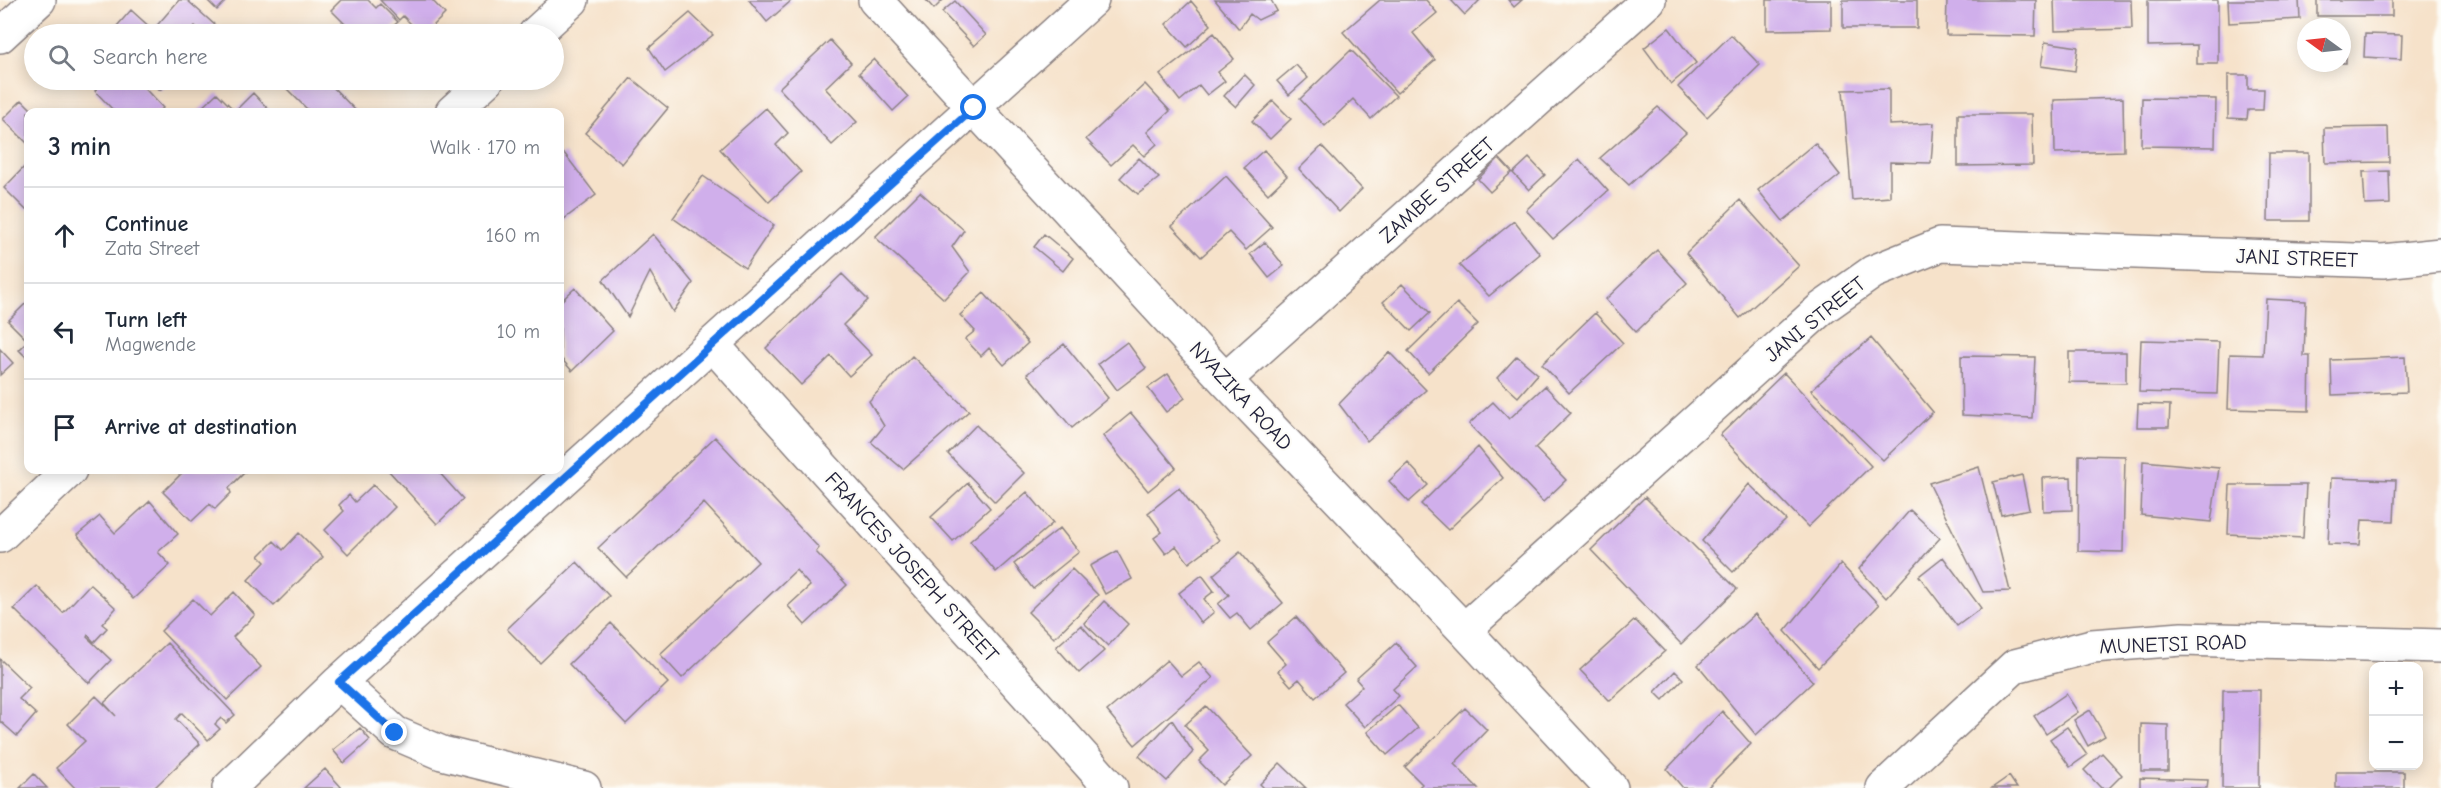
<!DOCTYPE html>
<html lang="en">
<head>
<meta charset="utf-8">
<style>
	:root { --surface:#fff; --page:#f6f6f7; --text:#1f2937; --muted:#747a83; --line:#e0e1e3 }
	body { margin:0; font-family:"Comic Neue",sans-serif; background:var(--page); color:var(--text) }
	.controls { position:absolute; right:18px; bottom:18px; display:grid; overflow:hidden; border-radius:12px; box-shadow:0 3px 15px #0003 }
	.controls button { width:54px; height:54px; display:grid; place-items:center; padding:0; border:0; border-bottom:2px solid var(--line); background:var(--surface); color:var(--text); font:30px sans-serif }
	.compass { position:absolute; left:2297px; top:18px; width:54px; height:54px; border-radius:50%; background:var(--surface); box-shadow:0 3px 15px #0003; rotate:285deg }
	.stop { position:absolute; width:18px; height:18px; margin:-14px; border:4px solid #1a73e8; border-radius:50%; background:#fff }
	.stop.end { background:#1a73e8; border-color:#fff; box-shadow:0 2px 6px #0008 }
	.list { margin:0; padding:0; list-style:none }
	h2 { display:flex; justify-content:space-between; align-items:center; height:78px; margin:0; padding:0 24px; font-size:26px }
	h2 small { font-size:20px; font-weight:400; color:var(--muted) }
	.list li { display:grid; grid-template-columns:39px 1fr auto; gap:18px; align-items:center; box-sizing:border-box; height:96px; padding:0 24px; border-top:2px solid var(--line) }
	.list b { display:block; font-size:22px; white-space:nowrap }
	.list p { margin:0; font-size:20px; white-space:nowrap; color:var(--muted) }
	.list em { font-size:20px; font-style:normal; color:var(--muted) }
	.icon { flex:none; width:33px; height:33px; fill:none; stroke:currentColor; stroke-width:2; stroke-linecap:round; stroke-linejoin:round }
	.map { position:relative; flex:none; width:2441px; height:788px; overflow:hidden }
	.search { position:absolute; background:var(--surface); box-shadow:0 3px 15px #0003; left:24px; top:24px; width:540px; height:66px; display:flex; align-items:center; gap:15px; box-sizing:border-box; padding:0 21px; border-radius:33px; color:var(--muted); font-size:22px }
	.panel { position:absolute; background:var(--surface); box-shadow:0 3px 15px #0003; left:24px; top:108px; width:540px; height:366px; border-radius:12px }
	.map>svg:first-child { display:block }
	.building { fill:#d0afeb }
	.lines { fill:none; stroke-linecap:round; stroke-linejoin:round }
	.minor-casing { stroke:#8c8282; stroke-width:36 }
	.minor { stroke:#fff; stroke-width:33 }
	.route { stroke:#1a73e8; stroke-width:8 }
	.labels { text-anchor:middle; stroke-width:4.5; stroke-linejoin:round; paint-order:stroke }
	.street-label { font-size:21px; fill:#22223b; stroke:#fdfcf7 }
</style>
</head>
<body>
<div class="map">
<svg width="2441" height="788" viewBox="0 0 2441 788">
	<rect width="100%" height="100%" fill="#fdfcf7"/>
	<filter id="ink" filterUnits="userSpaceOnUse"><feTurbulence type="fractalNoise" baseFrequency=".0167" numOctaves="2"/><feDisplacementMap in="SourceGraphic" scale="12" xChannelSelector="R" yChannelSelector="G"/><feConvolveMatrix kernelMatrix="1 2 1 2 8 2 1 2 1" color-interpolation-filters="sRGB"/></filter>
	<filter id="wash" filterUnits="userSpaceOnUse"><feTurbulence type="fractalNoise" baseFrequency=".008" numOctaves="4" result="noise"/><feDisplacementMap in="SourceGraphic" scale="24" xChannelSelector="R" yChannelSelector="G"/><feGaussianBlur stdDeviation="1.35" result="paint"/><feColorMatrix in="noise" values="0 0 0 0 0 0 0 0 0 0 0 0 0 0 0 0 0 1.4 0 .05"/><feComposite in="paint" operator="in"/></filter>
	<g filter="url(#wash)">
		<rect width="100%" height="100%" fill="#f6e2ca"/>
		<g id="blocks">
			<path class="building" d="M179 0H187L216 26 208 34H204L195 26 187 34H110L131 10 153 30Z
				M207 0H227L217 10Z
				M341 0H368L376 8 380 4 398 22 392 27 399 34H355L331 10Z
				M380 0H432L445 14 433 26 439 33 421 34 403 16 399 20Z
				M749 0H792L767 22Z
				M926 0H943L934 9Z
				M1215 0H1271L1277 11 1258 20 1250 14 1239 29Z
				M1380 0H1426L1437 13 1413 33 1435 60 1397 93 1343 32Z
				M1451 0H1480L1465 15Z
				M1508 0H1522L1514 7Z
				M1767 0H1831V29L1767 30Z
				M1843 0H1917V28H1843Z
				M1947 0H2036L2035 36 1946 35Z
				M2054 0H2131L2132 29 2055 31Z
				M2148 0H2218V64H2197V45L2148 46Z
				M2228 0H2299L2300 19 2229 23Z
				M2317 0H2392V16H2317Z
				M955 1 986 35 974 46 942 12Z
				M1191 1 1211 25 1187 47 1166 24Z
				M690 13 713 35 665 72 649 48Z
				M324 27 331 34H316Z
				M1669 28 1696 63 1671 84 1644 48Z
				M1214 33 1234 59 1218 72 1225 81 1207 95 1199 85 1180 101 1160 75Z
				M2365 34 2402 35 2401 59 2364 57Z
				M1731 35 1760 65 1707 117 1678 87Z
				M2342 38H2346V63H2342Z
				M830 40 851 63 825 88 857 122 832 145 779 88Z
				M2045 42 2078 47 2075 71 2041 66Z
				M1351 50 1396 96 1371 119 1353 99 1325 126 1300 99Z
				M874 59 908 97 893 111 859 73Z
				M1296 65 1308 78 1289 95 1277 81Z
				M1244 74 1255 85 1236 107 1224 96Z
				M2228 75H2248V89H2264L2263 110H2248L2247 119 2228 118Z
				M631 78 668 108 622 164 585 133Z
				M90 80H137L163 108 159 112H115L95 91 97 88Z
				M149 80H170L160 90Z
				M278 80H326L357 112H310Z
				M1145 84 1170 111 1147 132 1157 144 1144 156 1133 145 1111 165 1086 139Z
				M1889 89V125L1934 123 1931 163 1890 162V197L1852 200 1843 90Z
				M217 93 235 111 253 93 271 112H197Z
				M2123 98 2124 151 2055 153 2054 100Z
				M2142 98 2216 99 2215 147 2141 146Z
				M22 100 34 112H28V144L3 119Z
				M1273 101 1291 119 1270 139 1252 121Z
				M1658 107 1686 133 1629 185 1600 158Z
				M766 108 788 133 776 145 801 172 769 202 720 149Z
				M1958 114H2032L2033 165 1958 166Z
				M2388 127 2389 162 2325 163 2324 128Z
				M1815 143 1840 175 1783 221 1758 190Z
				M1322 146 1362 189 1339 212 1299 169Z
				M1264 150 1287 176 1268 194 1244 168Z
				M564 153 596 195 560 222V156Z
				M2269 153H2309V221H2268Z
				M1139 158 1159 178 1138 194 1120 178Z
				M1499 158 1512 172 1490 192 1478 179Z
				M1529 158 1545 175 1529 190 1513 173Z
				M1579 159 1608 191 1553 239 1526 210Z
				M28 163V208L26 210 4 188Z
				M2389 171 2390 204 2365 205 2363 172Z
				M703 176 774 225 745 268 673 218Z
				M1226 176 1272 227 1246 250 1229 232 1201 257 1172 226Z
				M920 192 964 230 952 247 970 272 944 299 875 237Z
				M1740 200 1799 266 1740 318 1686 253Z
				M1514 221 1540 254 1489 296 1459 265Z
				M653 234 693 283 673 312 650 272 628 317 603 280Z
				M1044 234 1073 258 1063 271 1034 247Z
				M1265 242 1284 266 1269 278 1250 254Z
				M1657 250 1687 283 1636 332 1606 299Z
				M842 274 868 300 843 325 872 355 849 376 831 356 801 385 766 348Z
				M1402 284 1430 313 1411 331 1383 302Z
				M575 288 613 331 572 371 560 357V302Z
				M984 293 1028 343 1004 365 989 348 981 356 965 339 975 331 960 315Z
				M2266 299 2306 301 2304 356H2310L2309 411 2228 409 2230 354 2263 355Z
				M28 301V359L19 350 28 341 8 321Z
				M1457 303 1478 324 1428 373 1408 351Z
				M1595 313 1623 343 1569 393 1542 364Z
				M1871 338 1933 412 1883 460 1811 390Z
				M2141 340 2219 342 2217 394 2139 392Z
				M1127 342 1146 368 1117 390 1098 364Z
				M1064 344 1108 398 1072 428 1027 374Z
				M0 349 13 363 0 375Z
				M1389 352 1426 390 1367 441 1339 404Z
				M2069 352H2126V383L2069 382Z
				M912 356 969 411 903 469 871 442 884 426 869 401Z
				M1517 356 1538 374 1518 397 1497 378Z
				M1961 356 2035 357 2032 418 1962 415Z
				M2405 357 2407 392 2332 395 2331 360Z
				M1784 373 1871 466 1808 527 1720 435Z
				M1168 374 1185 398 1166 412 1148 388Z
				M1545 386 1571 413 1535 448 1566 480 1543 502 1469 424 1493 402 1509 419Z
				M2138 404 2170 405 2169 427H2137Z
				M1131 413 1176 468 1148 491 1103 436Z
				M976 425 1024 473 995 502 948 454Z
				M715 437 819 548 816 552 847 585 805 625 788 606 810 586 796 570 682 678 660 654 758 562 704 503 626 577 598 548Z
				M1478 447 1503 478 1448 530 1421 504Z
				M2079 455 2125 456 2123 552 2078 551Z
				M2143 461 2219 468 2211 522 2141 515Z
				M1408 463 1428 485 1409 502 1389 481Z
				M1979 467 2010 591 1983 592 1929 483Z
				M185 470H247L229 488 231 493 215 509 210 504 192 521 163 492Z
				M388 470H437L463 499 437 524Z
				M2022 475 2029 509 2001 515 1993 482Z
				M2071 477 2072 510 2043 511 2042 478Z
				M2331 478 2396 480 2394 521 2362 520 2360 545 2328 544Z
				M968 483 990 508 953 541 931 517Z
				M1749 484 1786 520 1733 572 1702 541Z
				M373 485 395 507 348 554 325 530 344 511 339 505 349 495 355 502Z
				M2230 485H2306L2303 538 2228 534Z
				M1179 488 1219 540 1189 563 1176 546 1166 554 1154 538 1162 532 1148 513Z
				M1027 492 1053 523 996 572 970 541Z
				M1645 497 1737 589 1681 644 1591 550Z
				M150 501 178 534 158 552 170 565 133 599 77 535 100 516 115 533Z
				M1910 510 1940 538 1886 598 1859 569Z
				M1060 528 1079 552 1033 589 1014 564Z
				M299 533 323 557 274 606 248 580 265 562 259 556 274 541 283 550Z
				M1117 551 1132 579 1105 594 1090 566Z
				M1240 552 1283 603 1251 630 1237 613 1230 618 1218 604 1229 595 1213 575Z
				M1943 557 1981 608 1957 626 1919 576Z
				M577 562 609 596 540 663 507 629Z
				M1841 564 1879 605 1818 668 1785 631Z
				M1072 569 1098 595 1054 638 1028 612Z
				M1202 575 1214 591 1204 599 1214 612 1201 623 1179 593Z
				M90 584 116 608 102 624 107 628 94 642 88 635 87 637 111 660 89 683 14 609 37 586 63 613Z
				M234 592 255 615 233 637 261 667 227 700 161 631 193 599 210 616Z
				M1104 601 1128 624 1108 646 1084 623Z
				M1755 614 1813 682 1756 735 1698 665Z
				M1296 617 1344 673 1315 698 1299 679 1291 686 1278 671 1286 664 1267 642Z
				M1635 620 1665 651 1610 701 1580 670Z
				M611 623 668 683 626 724 569 664Z
				M1081 625 1104 651 1079 673 1056 647Z
				M167 643 235 715 226 723 221 718 215 724 220 729 208 740 182 713 176 719 200 744 154 788H75L56 768 85 741 68 724 96 696 116 716 104 703Z
				M1396 643 1417 667 1393 689 1399 696 1365 727 1343 703 1362 686 1356 679Z
				M0 659 30 688 19 699 36 714 17 736 0 721Z
				M1167 660 1181 676 1199 662 1213 678 1135 745 1107 711Z
				M1675 671 1683 679 1663 700 1655 692Z
				M2223 690H2260L2259 788H2222Z
				M2066 694 2078 712 2046 734 2034 716Z
				M1398 705 1418 728 1387 755 1367 732Z
				M1206 706 1252 756 1222 785 1199 761 1209 751 1185 725Z
				M1465 708 1487 730 1454 764 1478 788H1418L1422 784 1405 767Z
				M2090 710 2105 736 2088 746 2074 720Z
				M1722 711 1751 744 1707 788H1683L1667 769Z
				M1172 720 1193 752 1167 781 1139 756Z
				M2141 724 2168 725V771H2141Z
				M2067 727 2087 755 2070 767 2050 739Z
				M360 728 370 740 344 763 333 750Z
				M2102 753 2122 775 2109 788H2101L2084 770Z
				M1280 763 1306 788H1264L1260 784Z
				M325 769 342 788H304Z
				M2336 772H2404V788H2336Z
				M34 774 47 788H20Z
				M2009 776 2017 788H1992Z
				M2140 778 2208 780 2207 788H2140Z"/>
		</g>
	</g>
	<g filter="url(#ink)">
		<use href="#blocks" fill-opacity="0" stroke="#8c8282" stroke-width="1.5"/>
		<g class="lines">
			<g class="minor-casing">
				<path id="minor" d="M875 0 1225 380 1464 630 1611 788
					M535 34 572 0
					M0 36 39 0
					M452 112 487 80
					M713 345 1111 788
					M1225 380 1649 0
					M0 536 70 470
					M1464 630 1822 308 1873 272 1940 245 2383 261 2441 255
					M339 682 395 733 442 753 584 788
					M229 788 339 682 1092 0
					M1883 788 2015 666 2092 646 2182 639 2441 646"/>
			</g>
			<use href="#minor" class="minor"/>
		</g>
	</g>
	<g class="lines" filter="url(#ink)">
		<path class="route" d="M395 733 339 682 974 108"/>
	</g>
	<g class="labels">
		<g class="street-label">
			<text transform="translate(1437 190) rotate(-42)" y="7">ZAMBE STREET</text>
			<text transform="translate(2297 258) rotate(2)" y="7">JANI STREET</text>
			<text transform="translate(1815 319) rotate(-39)" y="7">JANI STREET</text>
			<text transform="translate(1241 396) rotate(47)" y="7">NYAZIKA ROAD</text>
			<text transform="translate(912 567) rotate(48)" y="7">FRANCES JOSEPH STREET</text>
			<text transform="translate(2173 644) rotate(-2)" y="7">MUNETSI ROAD</text>
		</g>
	</g>
</svg>
<div class="controls">
<button>+</button>
<button>−</button>
</div>
<svg class="compass" viewBox="-18 -18 36 36"><path d="M0-13l5 13h-10z" fill="#e53935"/><path d="M0 13l5-13h-10z" fill="#747a83"/></svg>
<div class="stop" style="left:974px;top:108px"></div>
<div class="stop end" style="left:395px;top:733px"></div>
<div class="search"><svg class="icon" aria-label="search" viewBox="0 0 24 24"><circle cx="10" cy="10" r="6"/><path d="M15 15l6 6"/></svg>Search here</div>
<section class="panel">
<h2>3 min<small>Walk · 170 m</small></h2>
<ul class="list">
<li><svg class="icon" aria-label="ahead" viewBox="0 0 24 24"><path d="M12 20V5M6 11l6-6 6 6"/></svg><div><b>Continue</b><p>Zata Street</p></div><em>160 m</em></li>
<li><svg class="icon" aria-label="left" viewBox="0 0 24 24"><path d="M17 20v-9H6M10 6l-5 5 5 5"/></svg><div><b>Turn left</b><p>Magwende</p></div><em>10 m</em></li>
<li><svg class="icon" aria-label="arrive" viewBox="0 0 24 24"><path d="M6 21V4h12l-3 4 3 4H6"/></svg><div><b>Arrive at destination</b></div></li>
</ul>
</section>
</div>
</body>
</html>
